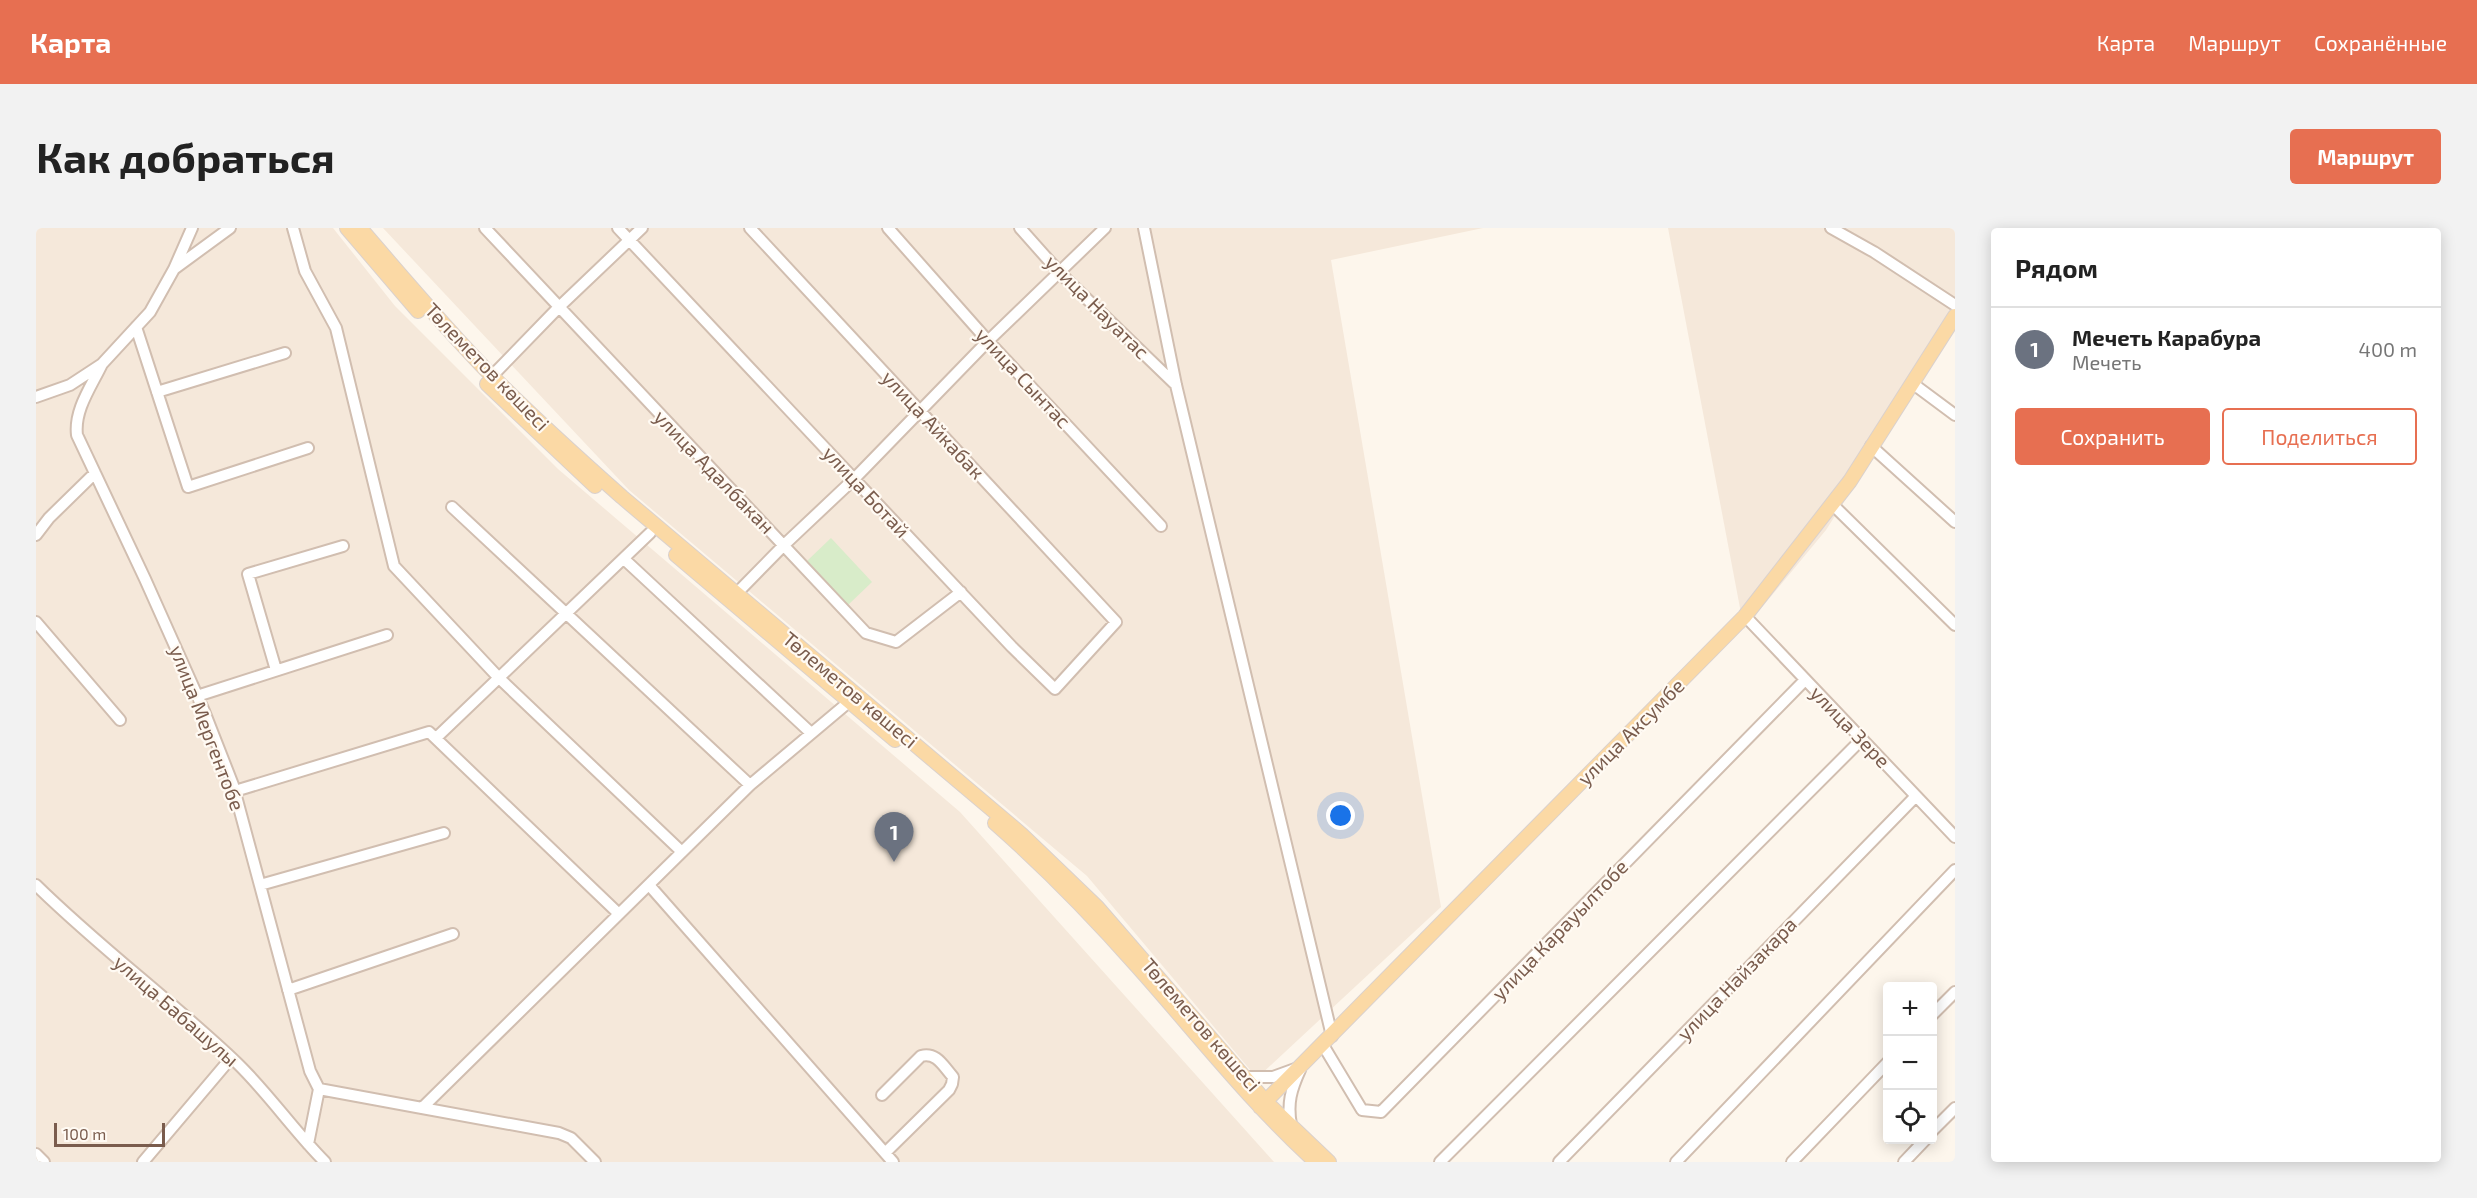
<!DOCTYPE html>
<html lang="ru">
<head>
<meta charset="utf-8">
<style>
	:root { --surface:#fff; --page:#f2f2f2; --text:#222; --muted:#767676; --line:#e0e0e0; --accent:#e76f51 }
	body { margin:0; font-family:"Exo 2",sans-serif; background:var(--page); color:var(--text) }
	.controls { position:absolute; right:18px; bottom:18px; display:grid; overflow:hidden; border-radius:6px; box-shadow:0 3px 15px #0003 }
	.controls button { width:54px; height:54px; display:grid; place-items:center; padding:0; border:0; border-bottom:2px solid var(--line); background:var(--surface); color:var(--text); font:30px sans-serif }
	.scale { position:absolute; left:18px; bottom:15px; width:111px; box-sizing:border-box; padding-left:6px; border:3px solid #7a5c4d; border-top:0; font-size:16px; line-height:21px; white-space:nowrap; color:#7a5c4d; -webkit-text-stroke:4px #fffaf3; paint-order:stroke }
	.you { position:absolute; left:1305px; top:588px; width:21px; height:21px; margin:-15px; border:4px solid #fff; border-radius:50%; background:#1a73e8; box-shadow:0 0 0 9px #1a73e833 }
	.badge { display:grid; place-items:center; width:39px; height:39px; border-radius:50%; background:var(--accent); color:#fff; font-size:20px; font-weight:700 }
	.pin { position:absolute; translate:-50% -50px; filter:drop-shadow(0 2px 3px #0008) }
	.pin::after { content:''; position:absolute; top:32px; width:21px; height:18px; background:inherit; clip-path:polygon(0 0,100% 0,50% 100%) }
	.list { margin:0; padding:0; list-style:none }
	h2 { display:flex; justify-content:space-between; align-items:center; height:78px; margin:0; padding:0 24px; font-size:26px }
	h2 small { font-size:20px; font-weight:400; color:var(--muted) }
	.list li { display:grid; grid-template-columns:39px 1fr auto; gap:18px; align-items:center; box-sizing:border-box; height:84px; padding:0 24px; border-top:2px solid var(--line) }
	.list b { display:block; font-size:22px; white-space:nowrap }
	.list p { margin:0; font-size:20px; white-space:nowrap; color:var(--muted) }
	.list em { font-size:20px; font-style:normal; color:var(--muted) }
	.actions { display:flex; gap:12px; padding:18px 24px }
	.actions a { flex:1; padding:14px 0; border:2px solid var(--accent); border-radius:6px; text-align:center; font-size:21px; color:var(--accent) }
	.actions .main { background:var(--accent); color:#fff }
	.icon { flex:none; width:33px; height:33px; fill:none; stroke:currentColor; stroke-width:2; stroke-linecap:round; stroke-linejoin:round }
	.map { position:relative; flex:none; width:1919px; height:934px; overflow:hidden; border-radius:6px }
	header { display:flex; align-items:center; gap:36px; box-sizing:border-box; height:84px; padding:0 30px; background:var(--accent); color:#fff }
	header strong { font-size:28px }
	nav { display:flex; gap:33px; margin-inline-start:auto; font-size:21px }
	.intro { display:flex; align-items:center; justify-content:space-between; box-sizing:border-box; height:144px; padding:0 36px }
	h1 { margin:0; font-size:42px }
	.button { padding:15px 27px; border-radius:6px; background:var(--accent); color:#fff; font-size:21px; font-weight:700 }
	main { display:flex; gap:36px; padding:0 36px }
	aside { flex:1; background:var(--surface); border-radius:6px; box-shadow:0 3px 15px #0003 }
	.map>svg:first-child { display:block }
	.residential { fill:#f5e8da }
	.green { fill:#d8ecc9 }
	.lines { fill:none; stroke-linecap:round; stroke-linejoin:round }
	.minor-casing { stroke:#d1beb0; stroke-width:14 }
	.major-casing { stroke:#dad1cd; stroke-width:16 }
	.minor { stroke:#fff; stroke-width:10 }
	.major { stroke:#fbd9a5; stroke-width:14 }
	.labels { text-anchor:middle; stroke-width:4.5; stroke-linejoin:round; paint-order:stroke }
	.street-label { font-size:20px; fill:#7a5c4d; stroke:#fffaf3 }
</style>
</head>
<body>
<header>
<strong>Карта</strong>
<nav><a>Карта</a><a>Маршрут</a><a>Сохранённые</a></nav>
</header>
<div class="intro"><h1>Как добраться</h1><a class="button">Маршрут</a></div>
<main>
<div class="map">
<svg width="1919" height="934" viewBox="0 0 1919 934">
	<rect width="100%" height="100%" fill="#fdf6ec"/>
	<path class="residential" d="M0 0H297L359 78 522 241 924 584 1238 934H0Z
		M347 0H1447L1295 32 1405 679 1221 850 1051 648 593 262Z
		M1632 0H1919V99L1790 302 1708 401Z"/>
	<path class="green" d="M795 310 836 354 812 377 771 333Z"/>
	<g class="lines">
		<g class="minor-casing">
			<path id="minor" d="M257 0 269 43 300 100 358 338 463 450 646 624
				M449 0 830 405 860 414 925 364
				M582 0 976 419 1019 461 1080 394 714 0
				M852 0 952 113 1125 298
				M984 0 1024 45 1140 157
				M1108 0 1140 157 1296 808
				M1795 0 1838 24 1919 77
				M138 41 156 0
				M100 99 152 259 272 220
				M66 136C55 159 38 182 41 207L109 351 168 483 197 557 274 843 283 861 272 916
				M456 148 522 80 606 0
				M1876 155 1919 187
				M121 164 249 125
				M0 169 34 157 66 136 114 84 138 41 194 0
				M1835 218 1919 294
				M1797 277 1919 397
				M416 279 714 557
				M0 307 13 290 59 245
				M588 331 775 505
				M701 365 748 317 818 251 952 113 1069 0
				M1709 388 1919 609
				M0 394 84 492
				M240 442 212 346 307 318
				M161 468 351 407
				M400 510 614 305
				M199 563 393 504 583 686
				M0 657C64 720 136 773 201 835 233 866 258 903 289 934
				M224 657 408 605
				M613 657 857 934
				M252 762 417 706
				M1896 787 1919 764
				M1287 817 1326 882 1345 884 1769 452
				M1209 849H1237L1259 841
				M283 861 386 880 714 557 814 473
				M846 867 885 828C901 824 907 838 917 849L916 856 913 862 849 925
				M386 880 523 905 535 910 559 934
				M1255 897C1251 875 1255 862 1264 842
				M1896 903 1919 880
				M0 926 8 934
				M107 934 195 830
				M1404 934 1826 511
				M1523 934 1880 568
				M1640 934 1919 642
				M1756 934 1852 834
				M1868 934 1889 912"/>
		</g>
		<g class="major-casing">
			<path id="major" d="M311 0 382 83
				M324 0C367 50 409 100 455 147 497 190 542 230 586 269L985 606 1061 679 1230 874 1293 934
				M451 156 559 258
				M640 327 859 512
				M959 595C1009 639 1057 688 1101 738 1160 804 1214 874 1280 934
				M1224 879 1709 388 1814 253 1919 88"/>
		</g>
		<use href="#minor" class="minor"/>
		<use href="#major" class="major"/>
	</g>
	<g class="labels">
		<g class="street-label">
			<text transform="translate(1061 79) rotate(45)" y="7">улица Науатас</text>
			<text transform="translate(451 139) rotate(46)" y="7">Төлеметов көшесі</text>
			<text transform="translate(987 150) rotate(47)" y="7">улица Сынтас</text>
			<text transform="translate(897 197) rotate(47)" y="7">улица Айкабак</text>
			<text transform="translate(678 244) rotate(46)" y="7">улица Адалбакан</text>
			<text transform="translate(830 264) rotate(47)" y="7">улица Ботай</text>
			<text transform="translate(814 462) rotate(40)" y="7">Төлеметов көшесі</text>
			<text transform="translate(1814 499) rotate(46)" y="7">улица Зере</text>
			<text transform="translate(171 500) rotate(69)" y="7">улица Мергентобе</text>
			<text transform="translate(1595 504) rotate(-45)" y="7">улица Аксумбе</text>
			<text transform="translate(1524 702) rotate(-46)" y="7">улица Карауылтобе</text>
			<text transform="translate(1701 751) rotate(-46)" y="7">улица Найзакара</text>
			<text transform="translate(140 783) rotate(41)" y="7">улица Бабашулы</text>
			<text transform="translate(1165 797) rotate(49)" y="7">Төлеметов көшесі</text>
		</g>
	</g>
</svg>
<div class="controls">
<button>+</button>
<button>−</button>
<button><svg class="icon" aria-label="locate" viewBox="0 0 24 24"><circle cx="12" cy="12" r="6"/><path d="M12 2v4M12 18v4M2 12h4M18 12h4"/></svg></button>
</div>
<div class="scale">100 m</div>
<div class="you"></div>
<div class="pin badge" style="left:858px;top:634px;background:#6b7280">1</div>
</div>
<aside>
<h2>Рядом<small></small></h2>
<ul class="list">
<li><span class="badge" style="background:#6b7280">1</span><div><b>Мечеть Карабура</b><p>Мечеть</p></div><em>400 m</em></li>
</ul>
<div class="actions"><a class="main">Сохранить</a><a>Поделиться</a></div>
</aside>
</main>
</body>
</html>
